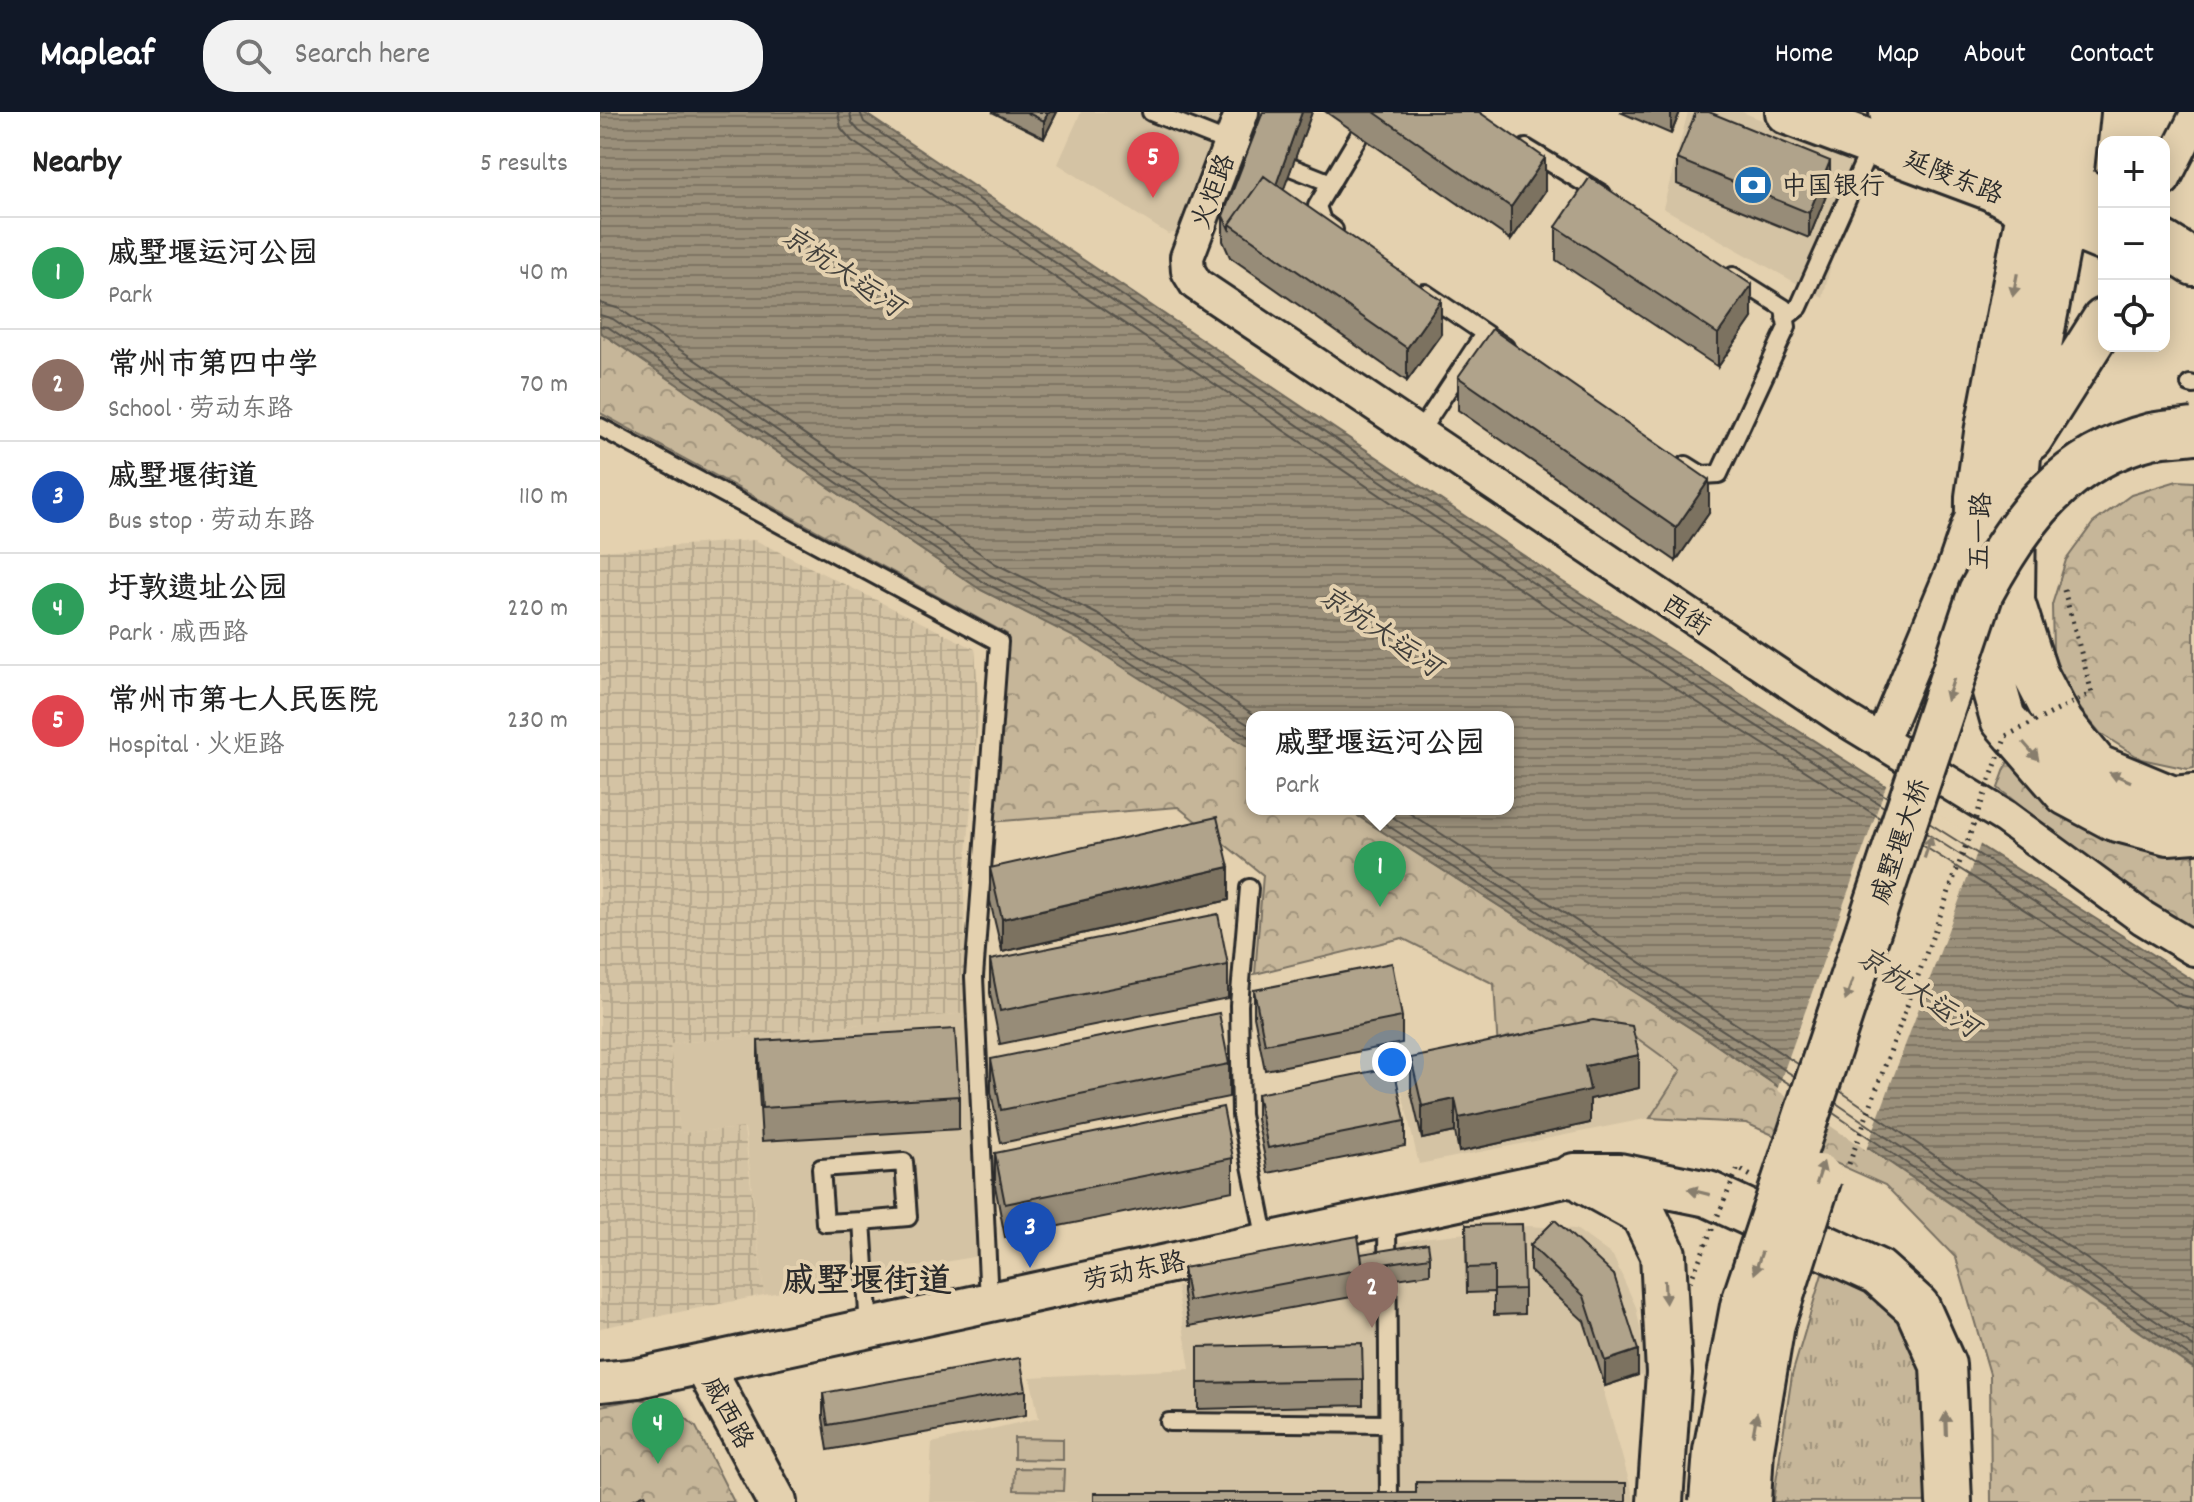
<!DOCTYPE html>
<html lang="en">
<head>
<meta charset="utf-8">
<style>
	:root { --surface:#fff; --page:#f2f2f2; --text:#222; --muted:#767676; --line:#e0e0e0; --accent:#111827 }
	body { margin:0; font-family:Dekko,"LXGW WenKai TC",sans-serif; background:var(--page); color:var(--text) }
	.controls { position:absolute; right:24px; top:24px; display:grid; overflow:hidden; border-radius:16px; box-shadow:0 4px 20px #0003 }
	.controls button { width:72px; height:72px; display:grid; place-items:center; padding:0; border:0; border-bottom:2px solid var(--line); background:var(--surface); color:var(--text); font:40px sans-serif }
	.you { position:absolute; left:792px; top:950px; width:28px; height:28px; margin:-20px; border:6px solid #fff; border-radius:50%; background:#1a73e8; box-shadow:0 0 0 12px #1a73e833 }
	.badge { display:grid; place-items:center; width:52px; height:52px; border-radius:50%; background:var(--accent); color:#fff; font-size:26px; font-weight:700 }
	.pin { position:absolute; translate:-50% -66px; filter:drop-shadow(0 2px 4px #0008) }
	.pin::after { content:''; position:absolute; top:42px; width:28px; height:24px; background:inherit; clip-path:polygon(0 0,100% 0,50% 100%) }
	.popup { position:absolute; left:646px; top:599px; width:268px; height:104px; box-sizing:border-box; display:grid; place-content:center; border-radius:16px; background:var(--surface); filter:drop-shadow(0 2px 6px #0005); font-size:26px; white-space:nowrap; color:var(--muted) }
	.popup b { font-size:30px; color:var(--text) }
	.popup::after { content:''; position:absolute; left:50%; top:100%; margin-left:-16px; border:16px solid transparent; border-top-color:var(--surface) }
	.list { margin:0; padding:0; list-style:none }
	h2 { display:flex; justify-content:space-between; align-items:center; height:104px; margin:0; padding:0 32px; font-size:34px }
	h2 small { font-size:26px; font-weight:400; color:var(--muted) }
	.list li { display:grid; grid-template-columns:52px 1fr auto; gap:24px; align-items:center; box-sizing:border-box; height:112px; padding:0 32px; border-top:2px solid var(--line) }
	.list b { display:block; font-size:30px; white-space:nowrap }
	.list p { margin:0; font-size:26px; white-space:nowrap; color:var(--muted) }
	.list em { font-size:26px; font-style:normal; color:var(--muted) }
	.icon { flex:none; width:44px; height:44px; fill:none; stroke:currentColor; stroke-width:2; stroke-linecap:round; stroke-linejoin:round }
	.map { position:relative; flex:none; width:1594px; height:1390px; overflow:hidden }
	header { display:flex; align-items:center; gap:48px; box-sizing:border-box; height:112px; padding:0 40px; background:var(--accent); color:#fff }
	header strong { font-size:38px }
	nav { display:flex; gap:44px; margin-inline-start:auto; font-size:28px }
	.search { width:560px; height:72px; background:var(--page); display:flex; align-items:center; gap:20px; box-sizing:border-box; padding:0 28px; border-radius:32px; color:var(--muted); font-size:30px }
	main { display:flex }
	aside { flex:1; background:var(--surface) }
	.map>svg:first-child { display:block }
	.built { fill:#d4c3a4 }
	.industrial { fill:url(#industrial-grid) }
	.grass { fill:url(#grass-tufts); stroke:#787062; stroke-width:2 }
	.park { fill:url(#park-crowns); stroke:#787062; stroke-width:2 }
	.garden { fill:#c6b699; stroke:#787062; stroke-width:2 }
	.water { fill:url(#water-rules); stroke:#6e675a; stroke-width:2 }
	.pier { fill:#e4d1af }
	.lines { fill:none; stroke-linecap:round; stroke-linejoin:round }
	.shore { stroke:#57534b; stroke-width:2 }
	.service-casing { stroke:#2b2b2b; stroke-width:22 }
	.minor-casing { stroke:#2b2b2b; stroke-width:38 }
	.tertiary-casing { stroke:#2b2b2b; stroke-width:44 }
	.secondary-casing { stroke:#2b2b2b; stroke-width:50 }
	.path { stroke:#2b2b2b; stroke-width:5; stroke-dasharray:2 6; stroke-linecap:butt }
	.service { stroke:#e4d1af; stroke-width:16 }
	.minor { stroke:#e4d1af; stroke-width:32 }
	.tertiary { stroke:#e4d1af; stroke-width:38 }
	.secondary { stroke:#e4d1af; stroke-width:44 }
	.secondary-bridge-casing { stroke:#2b2b2b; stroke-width:50; stroke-linecap:butt }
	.path-bridge { stroke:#2b2b2b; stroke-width:5; stroke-dasharray:2 6; stroke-linecap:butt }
	.secondary-bridge { stroke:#e4d1af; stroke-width:44 }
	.wall { fill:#978c78; stroke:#2b2b2b; stroke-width:2 }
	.shaded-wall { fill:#7b7261; stroke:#2b2b2b; stroke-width:2 }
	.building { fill:#b0a38b; stroke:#2b2b2b; stroke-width:2 }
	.oneway { fill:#887e6d }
	.labels { text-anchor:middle; stroke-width:8; stroke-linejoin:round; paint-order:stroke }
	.street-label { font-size:26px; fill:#2b2b2b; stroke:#e4d1af }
	.poi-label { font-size:26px; fill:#2b2b2b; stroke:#e4d1af; text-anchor:start }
	.water-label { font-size:28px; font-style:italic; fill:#413f3b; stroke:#e4d1af }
	.district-label { font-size:34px; font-weight:bold; fill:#2b2b2b; stroke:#e4d1af }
</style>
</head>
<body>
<header>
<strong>Mapleaf</strong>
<div class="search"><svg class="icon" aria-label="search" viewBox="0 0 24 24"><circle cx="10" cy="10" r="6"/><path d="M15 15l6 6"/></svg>Search here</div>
<nav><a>Home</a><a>Map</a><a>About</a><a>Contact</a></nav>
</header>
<main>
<aside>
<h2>Nearby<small>5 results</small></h2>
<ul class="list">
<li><span class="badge" style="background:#2e9e5b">1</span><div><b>戚墅堰运河公园</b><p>Park</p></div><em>40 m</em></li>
<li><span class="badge" style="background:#8d6e63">2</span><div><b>常州市第四中学</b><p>School · 劳动东路</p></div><em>70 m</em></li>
<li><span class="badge" style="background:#1a4fb4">3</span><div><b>戚墅堰街道</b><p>Bus stop · 劳动东路</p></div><em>110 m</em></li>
<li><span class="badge" style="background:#2e9e5b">4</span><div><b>圩敦遗址公园</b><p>Park · 戚西路</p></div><em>220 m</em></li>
<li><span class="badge" style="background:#e0444e">5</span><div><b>常州市第七人民医院</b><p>Hospital · 火炬路</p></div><em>230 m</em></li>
</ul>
</aside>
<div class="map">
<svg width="1594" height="1390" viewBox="0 0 1594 1390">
	<defs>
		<pattern id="industrial-grid" width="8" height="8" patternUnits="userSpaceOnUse" patternTransform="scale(2)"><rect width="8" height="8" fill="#d4c3a4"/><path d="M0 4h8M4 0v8" fill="none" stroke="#b6a88d"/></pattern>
		<pattern id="grass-tufts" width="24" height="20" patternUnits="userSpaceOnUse" patternTransform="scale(2)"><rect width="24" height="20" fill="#c6b699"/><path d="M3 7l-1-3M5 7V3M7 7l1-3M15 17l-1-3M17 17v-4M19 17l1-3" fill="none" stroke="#a1947d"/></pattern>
		<pattern id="park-crowns" width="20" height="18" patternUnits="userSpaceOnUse" patternTransform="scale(2)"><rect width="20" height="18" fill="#c6b699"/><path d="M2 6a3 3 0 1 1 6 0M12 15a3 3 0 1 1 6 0" fill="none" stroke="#a1947d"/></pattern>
		<pattern id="water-rules" width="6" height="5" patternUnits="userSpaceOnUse" patternTransform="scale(2)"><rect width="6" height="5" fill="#9a8f7a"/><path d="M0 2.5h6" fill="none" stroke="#7e7564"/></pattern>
	</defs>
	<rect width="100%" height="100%" fill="#e4d1af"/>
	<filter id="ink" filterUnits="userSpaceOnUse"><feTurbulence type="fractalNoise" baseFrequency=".0125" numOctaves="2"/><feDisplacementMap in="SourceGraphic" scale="16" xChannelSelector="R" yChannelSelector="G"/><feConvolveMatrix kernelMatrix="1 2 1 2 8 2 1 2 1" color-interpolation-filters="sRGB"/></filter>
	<g filter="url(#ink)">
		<path class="built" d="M481 0H628L583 119 568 122 458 52Z
			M1088 0H1142L1256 46 1223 186 1063 96Z
			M366 901 378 1144 164 1183 145 1016 80 1021 70 932Z
			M1018 913 1081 958 1050 1006 819 1052 797 960Z
			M928 1114 976 1117 1013 1144 1036 1195 1049 1262 1000 1266 1035 1390H329L332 1331 439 1306 430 1265 590 1257 577 1175 822 1126Z"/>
		<path class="industrial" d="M155 428 375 537 379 598 364 777 366 901 70 932 80 1021 144 1016 164 1183 0 1216V439Z"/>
		<path class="grass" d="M1222 1162 1257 1174 1291 1196 1330 1259 1333 1390H1173L1192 1263Z"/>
		<path class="park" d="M0 220 381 478 482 528 652 637V697H747L1103 924 1594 1257V1390H1391L1390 1262 1356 1146 1285 1073 1146 1011 1050 1006 1081 958 1019 913 898 939 894 872 802 826 655 862 663 763 578 695 391 710 407 522 0 301Z
			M1577 369 1594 370V656L1588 657 1541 647 1500 621 1469 583 1453 540 1452 493 1466 448 1493 411 1531 383Z
			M1409 646 1594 737V821L1542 791 1398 676Z
			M39 1287 71 1293 96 1315 134 1390H0V1294Z"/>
		<path class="garden" d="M414 1326 463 1327V1348L414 1347Z
			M415 1356 464 1357 463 1379 414 1378Z"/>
		<path class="water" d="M0 0H263L963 470 1594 869V1256L1103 924 747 697H908V605H652V637L482 529 381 478 0 220Z"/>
		<path class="pier" d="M1287 671 1381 730 1266 1038 1177 978Z"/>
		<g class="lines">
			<path class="shore" d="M238 0 241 16 252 29 947 495 1280 706
				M250 0 252 11 259 19 954 485 1284 695
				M260 0 264 10 959 477 1287 685
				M0 191 20 197 396 452 497 502 658 605
				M0 203 13 207 390 463 491 513 652 615
				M0 214 8 215 385 471 486 522 652 627
				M762 697 1191 973
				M780 697 1194 964
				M803 697 1198 952
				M1329 711 1587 874 1594 876
				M1326 721 1581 883 1594 886
				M1322 733 1575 893 1594 898
				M1240 979 1594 1220
				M1236 991 1594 1235
				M1233 1001 1594 1247"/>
			<g class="service-casing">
				<path id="service" d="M551 0 731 71
					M926 36 1002 82
					M734 118 722 109 717 94 773 0
					M825 181 905 235
					M1185 206 1199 195 1271 34
					M1590 272 1594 273
					M0 315 399 530 374 865 389 1190
					M819 321 884 222
					M1086 353 1102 363 1119 362 1187 215 1184 196 1133 164
					M649 776 639 893 641 1003 666 1129
					M787 1104 789 1390
					M262 1109 225 1111 221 1056 304 1050 308 1105 262 1109 269 1216
					M569 1310 789 1312"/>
			</g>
			<g class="minor-casing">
				<path id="minor" d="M642 0 587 145 588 159 596 172 1241 605 1405 705 1543 806 1594 837
					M1564 67 1594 8
					M1281 630 1354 455 1369 411"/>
			</g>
			<g class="tertiary-casing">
				<path id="tertiary" d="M103 1252 177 1390
					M0 1270 38 1266 103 1252 974 1064"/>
			</g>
			<g class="secondary-casing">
				<path id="secondary" d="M1188 0 1392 76 1429 96 1504 127
					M1292 0C1366 27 1438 48 1504 92
					M1444 0 1438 53 1387 321 1378 385 1377 516 1403 607 1467 681 1514 706 1568 720 1594 718
					M1477 0 1470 69 1418 345 1413 399 1412 490 1435 562 1461 612 1496 655 1573 687 1594 685
					M1340 6C1365 7 1398 13 1420 0
					M1564 132 1594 151
					M1430 326 1504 209
					M974 1064H1019L1108 1082 1278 1160 1317 1195 1343 1253 1349 1390
					M987 1070 1043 1101 1063 1142 1069 1261 1060 1390"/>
			</g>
			<path class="path" d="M1464 478 1492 581"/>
			<use href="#service" class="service"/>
			<use href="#minor" class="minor"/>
			<use href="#tertiary" class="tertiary"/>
			<use href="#secondary" class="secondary"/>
			<g class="secondary-bridge-casing">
				<path id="secondary-bridge" d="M1112 1390 1116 1339 1143 1194 1381 480C1421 406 1465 345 1551 324 1565 321 1580 321 1594 319
					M1148 1390 1151 1337 1172 1212 1219 1065"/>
			</g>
			<path class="path-bridge" d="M1249 1052 1406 624 1492 581
				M1090 1170 1138 1056 1151 1064"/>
			<use href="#secondary-bridge" class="secondary-bridge"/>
		</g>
		<path class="wall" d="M392 0H457L444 26Z
			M663 0H712L683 78 841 222 807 269 630 145 623 129V104Z
			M726 0H879L945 79 911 128Z
			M1020 0H1080L1071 22Z
			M1077 47 1230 74 1209 126 1077 72Z
			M956 115 1152 206 1118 255 956 148Z
			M858 265 1109 401 1076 449 858 298Z
			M390 756 629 788 402 840 390 789Z
			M390 848 628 853V886L400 932 390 881Z
			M654 878 802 905V931L665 958 654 904Z
			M158 929 359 984V1017L162 1029 158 962Z
			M811 946 1039 976 990 987V1011L859 1040 855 1020 822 1027 811 980Z
			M391 947 629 952V985L401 1031 391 980Z
			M657 982 805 1009V1034L668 1061 657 1007Z
			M395 1041 633 1046V1079L405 1125 395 1074Z
			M866 1113 924 1177V1202L894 1203V1180L867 1181Z
			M930 1133 1014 1163 1038 1263 1005 1274 984 1209 930 1159Z
			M761 1142 830 1145V1162L763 1172V1183L589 1214 583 1181V1156Z
			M598 1235 763 1268V1293L598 1297Z
			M426 1278V1303L228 1338 223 1306V1281Z"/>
		<path class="shaded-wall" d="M448 0H457L444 26V9Z
			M702 0H712L674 104V78Z
			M1071 0H1080L1071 22Z
			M945 46V79L911 128V95Z
			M1230 49V74L1209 126V101Z
			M1152 173V206L1118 255V222Z
			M841 188V222L807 269V236Z
			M1109 368V401L1076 449V416Z
			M629 755V788L402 840V807Z
			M1039 943V976L990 987V1011L859 1040V1006L985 954Z
			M855 987V1020L822 1027V994Z
			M1038 1238V1263L1005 1274V1249Z"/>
		<path class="building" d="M426 0H448L444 9Z
			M663 0H702L676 73 664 64 630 112V119L623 104Z
			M774 0H879L945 46 911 95Z
			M1096 0H1109L1230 49 1209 101 1077 47Z
			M664 64 841 188 807 236 630 112Z
			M990 65 1152 173 1118 222 956 115Z
			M892 217 1109 368 1076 416 858 265Z
			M617 705 629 755 402 807 390 756Z
			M618 802 628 853 400 899 390 848Z
			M792 851 802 905 665 932 654 878Z
			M619 901 629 952 401 998 391 947Z
			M993 908 1032 914 1039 943 985 954 990 978 859 1006 855 987 822 994 811 946Z
			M355 917 359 984 162 996 158 929Z
			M794 955 805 1009 668 1036 657 982Z
			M623 995 633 1046 405 1092 395 1041Z
			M955 1108 1014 1163 1038 1238 1005 1249 984 1184 930 1133Z
			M922 1112 924 1177 894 1178V1155L867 1156 866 1113Z
			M758 1124 763 1157 589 1189 583 1156Z
			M828 1131 830 1145 763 1155 761 1142Z
			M762 1231 763 1268 598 1271V1235Z
			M420 1246 426 1278 228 1313 223 1281Z
			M816 1370 1026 1371V1390H494V1381H816Z
			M45 1382 49 1390H28Z"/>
		<defs><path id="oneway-solid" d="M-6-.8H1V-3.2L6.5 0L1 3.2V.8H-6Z" transform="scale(2)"/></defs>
		<g class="oneway">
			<use href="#oneway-solid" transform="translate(1415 173) rotate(101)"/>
			<use href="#oneway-solid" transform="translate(1350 578) rotate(108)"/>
			<use href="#oneway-solid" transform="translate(1431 639) rotate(49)"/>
			<use href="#oneway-solid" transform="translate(1520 665) rotate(-157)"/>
			<use href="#oneway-solid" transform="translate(1328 735) rotate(-72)"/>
			<use href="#oneway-solid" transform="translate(1249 878) rotate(109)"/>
			<use href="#oneway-solid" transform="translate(1220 1061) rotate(-72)"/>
			<use href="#oneway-solid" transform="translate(1099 1080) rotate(-166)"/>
			<use href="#oneway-solid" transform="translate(1158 1151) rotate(109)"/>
			<use href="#oneway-solid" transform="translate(1065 1180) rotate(87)"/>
			<use href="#oneway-solid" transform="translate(1155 1312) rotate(-80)"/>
			<use href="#oneway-solid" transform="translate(1346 1312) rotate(-92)"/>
		</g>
	</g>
	<defs>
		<g id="bank-disc" transform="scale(2)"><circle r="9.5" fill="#1f6fb2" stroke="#e4d1af"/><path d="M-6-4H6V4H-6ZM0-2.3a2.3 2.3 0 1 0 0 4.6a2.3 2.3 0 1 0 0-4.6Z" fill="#fff"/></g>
	</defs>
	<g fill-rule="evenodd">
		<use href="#bank-disc" x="1153" y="73"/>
	</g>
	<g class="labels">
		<g class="street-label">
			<text transform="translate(1354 64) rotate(22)" y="9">延陵东路</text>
			<text transform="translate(612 79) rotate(-69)" y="9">火炬路</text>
			<text transform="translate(1379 419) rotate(-88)" y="9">五一路</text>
			<text transform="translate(1087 502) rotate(34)" y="9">西街</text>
			<text transform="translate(1299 729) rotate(-71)" y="9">戚墅堰大桥</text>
			<text transform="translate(534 1158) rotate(-12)" y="9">劳动东路</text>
			<text transform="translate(129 1300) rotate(62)" y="9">戚西路</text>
		</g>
		<g class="poi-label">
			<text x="1181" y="82">中国银行</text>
		</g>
		<g class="water-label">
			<text transform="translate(243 158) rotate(34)" y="10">京杭大运河</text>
			<text transform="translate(781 518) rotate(34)" y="10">京杭大运河</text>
			<text transform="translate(1319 879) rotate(34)" y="10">京杭大运河</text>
		</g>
		<g class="district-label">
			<text x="267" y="1179">戚墅堰街道</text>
		</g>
	</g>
</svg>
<div class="controls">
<button>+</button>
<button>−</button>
<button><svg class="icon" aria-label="locate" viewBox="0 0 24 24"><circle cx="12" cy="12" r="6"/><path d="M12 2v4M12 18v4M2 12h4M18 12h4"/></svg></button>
</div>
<div class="you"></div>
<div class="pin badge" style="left:780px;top:795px;background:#2e9e5b">1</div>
<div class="popup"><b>戚墅堰运河公园</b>Park</div>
<div class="pin badge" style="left:772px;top:1216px;background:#8d6e63">2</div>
<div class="pin badge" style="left:430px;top:1156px;background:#1a4fb4">3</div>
<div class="pin badge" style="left:58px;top:1352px;background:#2e9e5b">4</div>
<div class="pin badge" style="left:553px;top:86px;background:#e0444e">5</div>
</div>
</main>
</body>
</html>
